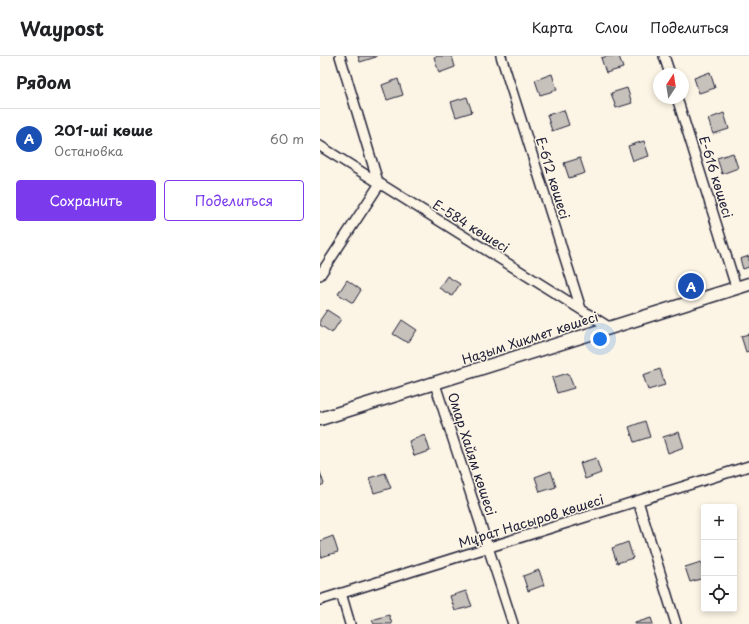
<!DOCTYPE html>
<html lang="ru">
<head>
<meta charset="utf-8">
<style>
	:root { --surface:#fff; --page:#f2f2f2; --text:#202124; --muted:#757577; --line:#e0e0e0; --accent:#7c3aed }
	body { margin:0; font-family:"Playpen Sans",sans-serif; background:var(--page); color:var(--text) }
	.controls { position:absolute; right:12px; bottom:12px; display:grid; overflow:hidden; border-radius:4px; box-shadow:0 2px 6px #0003 }
	.controls button { width:36px; height:36px; display:grid; place-items:center; padding:0; border:0; border-bottom:1px solid var(--line); background:var(--surface); color:var(--text); font:20px sans-serif }
	.compass { position:absolute; left:333px; top:12px; width:36px; height:36px; border-radius:50%; background:var(--surface); box-shadow:0 2px 6px #0003; rotate:12deg }
	.you { position:absolute; left:280px; top:283px; width:14px; height:14px; margin:-10px; border:3px solid #fff; border-radius:50%; background:#1a73e8; box-shadow:0 0 0 6px #1a73e833 }
	.badge { display:grid; place-items:center; width:26px; height:26px; border-radius:50%; background:var(--accent); color:#fff; font-size:13px; font-weight:700 }
	.pin { position:absolute; translate:-50% -50%; border:2px solid #fff; box-shadow:0 1px 4px #0006 }
	.list { margin:0; padding:0; list-style:none }
	h2 { display:flex; justify-content:space-between; align-items:center; height:52px; margin:0; padding:0 16px; font-size:17px }
	h2 small { font-size:13px; font-weight:400; color:var(--muted) }
	.list li { display:grid; grid-template-columns:26px 1fr auto; gap:12px; align-items:center; box-sizing:border-box; height:60px; padding:0 16px; border-top:1px solid var(--line) }
	.list b { display:block; font-size:15px; white-space:nowrap }
	.list p { margin:0; font-size:13px; white-space:nowrap; color:var(--muted) }
	.list em { font-size:13px; font-style:normal; color:var(--muted) }
	.actions { display:flex; gap:8px; padding:12px 16px }
	.actions a { flex:1; padding:9px 0; border:1px solid var(--accent); border-radius:4px; text-align:center; font-size:14px; color:var(--accent) }
	.actions .main { background:var(--accent); color:#fff }
	.icon { flex:none; width:22px; height:22px; fill:none; stroke:currentColor; stroke-width:2; stroke-linecap:round; stroke-linejoin:round }
	.map { position:relative; flex:none; width:429px; height:568px; overflow:hidden }
	header { display:flex; align-items:center; gap:24px; box-sizing:border-box; height:56px; padding:0 20px; background:var(--surface); border-bottom:1px solid var(--line) }
	header strong { font-size:19px }
	nav { display:flex; gap:22px; margin-inline-start:auto; font-size:14px }
	main { display:flex }
	aside { flex:1; background:var(--surface) }
	.map>svg:first-child { display:block }
	.building { fill:#c6c1bb; stroke:#22223b }
	.lines { fill:none; stroke-linecap:round; stroke-linejoin:round }
	.minor-casing { stroke:#22223b; stroke-width:12 }
	.tertiary-casing { stroke:#22223b; stroke-width:15 }
	.minor { stroke:#fcf5e5; stroke-width:9 }
	.tertiary { stroke:#fcf5e5; stroke-width:12 }
	.labels { text-anchor:middle; stroke-width:3; stroke-linejoin:round; paint-order:stroke }
	.street-label { font-size:13px; fill:#22223b; stroke:#fcf5e5 }
</style>
</head>
<body>
<header>
<strong>Waypost</strong>
<nav><a>Карта</a><a>Слои</a><a>Поделиться</a></nav>
</header>
<main>
<aside>
<h2>Рядом<small></small></h2>
<ul class="list">
<li><span class="badge" style="background:#1a4fb4">A</span><div><b>201-ші көше</b><p>Остановка</p></div><em>60 m</em></li>
</ul>
<div class="actions"><a class="main">Сохранить</a><a>Поделиться</a></div>
</aside>
<div class="map">
<svg width="429" height="568" viewBox="0 0 429 568">
	<rect width="100%" height="100%" fill="#fcf5e5"/>
	<filter id="ink" filterUnits="userSpaceOnUse"><feTurbulence type="fractalNoise" baseFrequency=".025" numOctaves="2"/><feDisplacementMap in="SourceGraphic" scale="8" xChannelSelector="R" yChannelSelector="G"/><feConvolveMatrix kernelMatrix="1 2 1 2 8 2 1 2 1" color-interpolation-filters="sRGB"/></filter>
	<g filter="url(#ink)">
		<path class="building" d="M38 0H56V1L40 6Z
			M118 0H132L135 11 119 17 114 1Z
			M288 0H299L303 12 286 17 281 2Z
			M390 16 395 32 379 37 374 22Z
			M232 18 237 34 220 39 215 24Z
			M78 23 83 39 67 44 62 29Z
			M307 32 312 47 296 52 291 37Z
			M147 41 152 56 136 61 131 46Z
			M244 54 249 69 232 75 227 59Z
			M404 57 409 73 393 78 388 63Z
			M324 85 329 100 313 105 308 90Z
			M413 97 418 112 402 118 397 102Z
			M260 102 265 117 249 122 244 107Z
			M429 200V211L423 213 420 203Z
			M127 220 140 228 132 240 119 232Z
			M27 224 41 234 33 247 18 238Z
			M7 254 21 263 12 277 0 269V264Z
			M82 264 97 274 88 287 73 278Z
			M429 278V295L426 296 421 280Z
			M340 313 345 329 328 334 323 319Z
			M248 317 254 332 237 337 232 322Z
			M325 365 330 381 314 386 309 371Z
			M359 376 364 391 348 397 343 381Z
			M105 379 110 395 94 400 89 385Z
			M276 402 281 417 265 423 260 407Z
			M231 415 236 431 220 436 215 421Z
			M0 416 4 428 0 430Z
			M65 417 71 432 54 437 49 422Z
			M13 480 18 496 1 501 0 485Z
			M308 486 313 502 297 507 292 492Z
			M381 506 384 522 370 526 365 511Z
			M219 514 224 529 208 535 203 520Z
			M146 535 152 550 135 555 130 540Z
			M69 559 72 568H54L52 564Z
			M331 562 333 568H315V567Z"/>
		<g class="lines">
			<g class="minor-casing">
				<path id="minor" d="M181 0 261 253
					M344 0 350 18
					M357 42 416 231
					M0 90 289 271
					M0 219 59 129 20 0
					M115 328 193 568
					M318 445 356 568
					M21 537 30 568
					M0 544 429 410"/>
			</g>
			<g class="tertiary-casing">
				<path id="tertiary" d="M0 363 429 228"/>
			</g>
			<use href="#minor" class="minor"/>
			<use href="#tertiary" class="tertiary"/>
		</g>
	</g>
	<g class="labels">
		<g class="street-label">
			<text transform="translate(396 121) rotate(73)" y="5">Е-616 көшесі</text>
			<text transform="translate(233 122) rotate(73)" y="5">Е-612 көшесі</text>
			<text transform="translate(151 170) rotate(32)" y="5">Е-584 көшесі</text>
			<text transform="translate(210 282) rotate(-18)" y="5">Назым Хикмет көшесі</text>
			<text transform="translate(152 398) rotate(72)" y="5">Омар Хайям көшесі</text>
			<text transform="translate(211 465) rotate(-17)" y="5">Мұрат Насыров көшесі</text>
		</g>
	</g>
</svg>
<div class="controls">
<button>+</button>
<button>−</button>
<button><svg class="icon" aria-label="locate" viewBox="0 0 24 24"><circle cx="12" cy="12" r="6"/><path d="M12 2v4M12 18v4M2 12h4M18 12h4"/></svg></button>
</div>
<svg class="compass" viewBox="-18 -18 36 36"><path d="M0-13l5 13h-10z" fill="#e53935"/><path d="M0 13l5-13h-10z" fill="#757577"/></svg>
<div class="you"></div>
<div class="pin badge" style="left:371px;top:230px;background:#1a4fb4">A</div>
</div>
</main>
</body>
</html>
